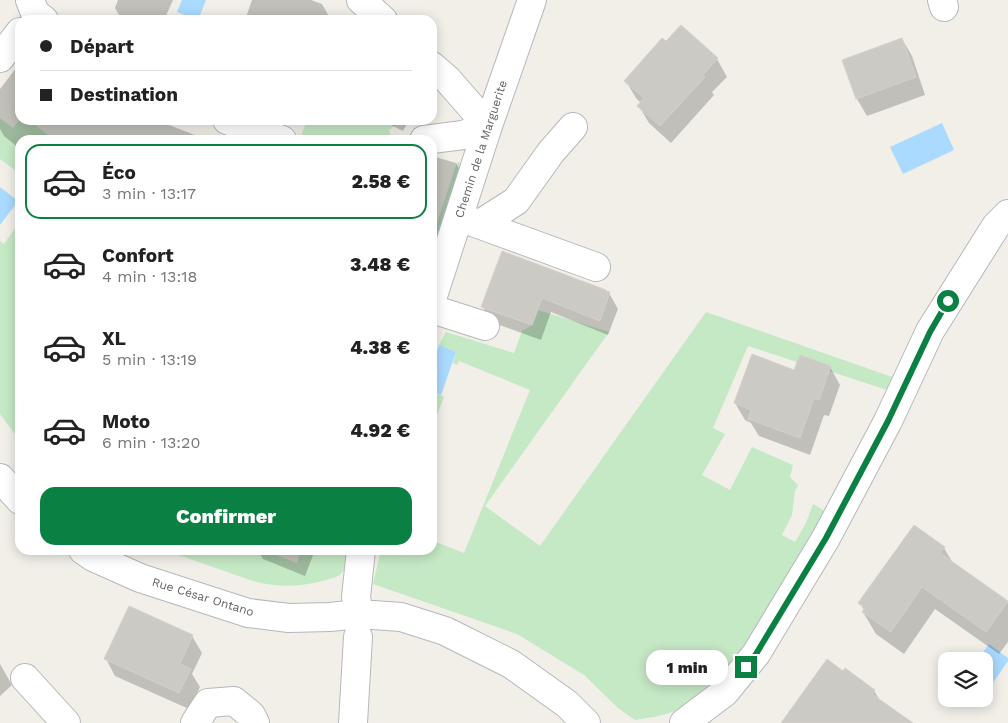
<!DOCTYPE html>
<html lang="fr">
<head>
<meta charset="utf-8">
<style>
	body { margin:0; font-family:"Work Sans",sans-serif; background:#f6f6f6; color:#222; height:100vh; display:flex; flex-direction:column; font-size:19px; white-space:nowrap }
	* { box-sizing:border-box; margin:0 }
	p { font-size:16px; color:#767676 }
	.icon { flex:none; width:28px; height:28px; fill:none; stroke:currentColor; stroke-width:2; stroke-linecap:round; stroke-linejoin:round }
	.map { position:relative; flex:1; overflow:hidden }
	.sheet { position:absolute; left:15px; top:135px; width:422px; height:420px; display:flex; flex-direction:column; background:#fff; border-radius:15px; box-shadow:0 2px 12px #0003 }
	.sheet>* { flex:none }
	.banner { position:absolute; left:15px; top:15px; width:422px; height:110px; border-radius:15px; box-shadow:0 2px 12px #0003; display:grid; align-content:center; height:110px; padding:0 25px; background:#fff }
	.fabs { position:absolute; left:938px; top:652px; display:grid; gap:10px }
	.fabs a { display:grid; place-items:center; width:55px; height:55px; border-radius:10px; background:#fff; box-shadow:0 2px 12px #0003; font-size:25px }
	.end { position:absolute; width:22px; height:22px; margin:-11px; border:6px solid #0b8043; background:#fff; box-shadow:0 0 0 2px #fff }
	.from { border-radius:50% }
	.bubble { position:absolute; height:35px; border-radius:15px; background:#fff; box-shadow:0 2px 12px #0003; font-size:16px; font-weight:800; line-height:35px; text-align:center }
	.banner b { display:flex; align-items:center; gap:18px; height:48px; font-size:19px }
	.banner b+b { border-top:1px solid #e0e0e0 }
	.banner i { width:12px; height:12px; background:#222 }
	ul { padding:9px 0 0; list-style:none }
	li { display:flex; align-items:center; gap:15px; height:75px; margin:0 10px 8px; padding:0 15px; border:2px solid transparent; border-radius:15px }
	li div { flex:1 }
	li b { display:block; font-size:19px }
	li em { font-style:normal; font-weight:800 }
	li.current { border-color:#0b8043 }
	li>.icon { width:45px; height:45px; stroke-width:1.5 }
	.primary-button { display:flex; gap:10px; margin-top:auto; padding:10px 25px }
	.primary-button a { flex:1; height:58px; border-radius:15px; background:#0b8043; color:#fff; font-size:20px; font-weight:800; line-height:58px; text-align:center }
	.map>svg:first-child { display:block }
</style>
</head>
<body>
<div class="map">
<svg width="1008" height="723" viewBox="0 0 1008 723">
	<rect width="100%" height="100%" fill="#f1efe8"/>
	<!-- green -->
	<path fill="#c5e8c5" d="M0,118l13,10 7,-9 9,1 25,20h-34v34l-20,-15z
		M307,120h107l-15,3 -10,7 3,10h-87l-4,-4z
		M457,162l5,2 -29,107v-39h1z
		M20,221v220l-20,-27v-173l4,3z
		M538,310l71,22 -124,174 55,40 166,-234 192,67 -11,11 -58,-19 1,-5 -30,-11 -3,7 -49,-16 -35,82 12,6 -23,41 28,15 22,-43 41,18 -3,12 8,8 -3,6 -3,24 -10,20 13,7 11,-19 7,-19 12,7 -31,54 -4,5c-26,44 -58,112 -104,136 -16,9 -33,11 -51,14l-17,-12 -34,-33 -67,-41 -144,-50 8,-34h51l1,-9 31,12 66,-163 -71,-29 -2,4 -4,-2 3,-11 -17,-7 7,-13 68,21 8,-22 10,-6z
		M433,392l11,5 -11,28 -1,-33z
		M164,550h98l35,13 4,-13h48c-1,8 -2,19 -9,25 -3,2 -8,3 -11,4 -25,8 -51,9 -76,2z"/>
	<!-- water -->
	<path fill="#aadaff" d="M182,0h24l-8,20 -21,-8z
		M942,123l12,27 -51,24 -13,-27z
		M0,187l18,14 -18,24z
		M439,345l17,7 -15,43 -9,-3 1,-29z
		M989,644l19,14v3l-24,35v-35h-7z"/>
	<!-- shadow -->
	<path fill="#0003" d="M118,0h55l-9,20h-42l-7,-12z
		M252,0h59l11,4 9,16h-86z
		M681,26l36,33 10,18 -15,15 2,3 -43,48 -22,-20 -10,-17 2,-3 -5,-5 -10,-17 40,-38z
		M902,39l10,17 13,39 -58,21 -10,-17 -14,-39z
		M20,63v57h136l52,20h-188v9l-16,-13 -4,-7v-40z
		M381,120h28l-6,11z
		M432,156l24,7 10,18 -19,59 -15,-5z
		M503,253l106,40 9,16 -10,26 -57,-23 -10,28 -50,-18 -8,-15z
		M830,367l10,18 -11,31 -5,-1 -14,40 -51,-19 -8,-13 -6,-3 -10,-17z
		M944,548l9,15 55,40v39l-9,12 -64,-45 -31,45 -28,-20 -13,-22 1,-2 -4,-7z
		M258,550h57l-10,26 -42,-17z
		M325,550h15l-2,5z
		M192,636l10,17 -10,21 8,13 -11,22 -74,-33 -9,-17z
		M0,664l12,21 -12,11z
		M874,691l7,11 28,21h-126z"/>
	<!-- building -->
	<path fill="#cccac5" stroke="#d6d1c6" d="M681,25l37,33 -15,17 2,2 -45,49 -23,-20 7,-8 -20,-17 38,-43 4,3z
		M902,38l14,39 -60,22 -14,-39z
		M502,251l104,39v1l4,1 -10,29 -58,-23 -10,27 -51,-18z
		M752,354l42,16 6,-15 31,11 -12,34 -5,-2 -14,40 -52,-19 3,-9 -17,-7z
		M914,525l31,22 -5,6 68,48 -22,31 -64,-45 -31,45 -29,-20 3,-4 -7,-5z
		M129,606l64,29 -13,29 11,5 -12,24 -75,-34z
		M827,659l16,12 2,-3 30,22 -3,4 41,29h-132z"/>
	<g fill="none" stroke-linecap="round" stroke-linejoin="round">
		<defs>
			<path id="minor" d="M30,0l5,13 9,7
				M361,0l22,20
				M942,0l2,7
				M0,58l20,-26
				M227,120l55,20
				M424,140l39,-5 25,-9 -41,-47 -15,-13
				M459,217l137,50
				M480,224l36,-23 35,-49 22,-25
				M432,299l56,-173 44,-126
				M432,309l53,17
				M0,478l20,22
				M83,550l10,7 47,21 108,35 41,5 41,-1 29,-3 42,3 44,14 66,33 56,40 19,19
				M359,614l-3,-17 5,-47
				M25,678l41,45
				M195,723l13,-20 26,-2 17,14 4,8
				M353,723l5,-86
				M684,723l41,-31 31,-38 70,-116 62,-117 42,-90 66,-105 12,-12"/>
		</defs>
		<!-- minor casing -->
		<use href="#minor" stroke="#b5b8bc" stroke-width="30"/>
		<!-- minor -->
		<use href="#minor" stroke="#fff" stroke-width="28"/>
	</g>
	<g fill="none" stroke-linecap="round" stroke-linejoin="round">
		<!-- route -->
		<path stroke="#0b8043" stroke-width="6" d="M746,667l10,-13 70,-116 62,-117 42,-89 18,-31"/>
	</g>
	<g text-anchor="middle" dominant-baseline="central" stroke-width="5" stroke-linejoin="round" paint-order="stroke">
		<!-- street labels -->
		<g font-size="12" fill="#5f6368" stroke="#fff">
			<text transform="translate(481 149) rotate(-72)">Chemin de la Marguerite</text>
			<text transform="translate(203 597) rotate(17)">Rue César Ontano</text>
		</g>
	</g>
</svg>
<div class="fabs">
<a><svg class="icon" aria-label="layers" viewBox="0 0 24 24"><path d="M12 4l9 5-9 5-9-5zM3 14l9 5 9-5"/></svg></a>
</div>
<i class="end from" style="left:948px;top:301px"></i>
<i class="end" style="left:746px;top:667px"></i>
<div class="bubble" style="left:646px;top:650px;width:82px">1 min</div>
<div class="banner">
<b><i class="from"></i>Départ</b>
<b><i></i>Destination</b>
</div>
<section class="sheet">
<ul>
<li class="current"><svg class="icon" aria-label="car" viewBox="0 0 24 24"><path d="M5 17H2v-5l4-1 3-4h7l3 4 3 1v5h-3M9 17h6M6 11h13"/><circle cx="7" cy="17" r="2"/><circle cx="17" cy="17" r="2"/></svg><div><b>Éco</b><p>3 min · 13:17</p></div><em>2.58 €</em></li>
<li><svg class="icon" aria-label="car" viewBox="0 0 24 24"><path d="M5 17H2v-5l4-1 3-4h7l3 4 3 1v5h-3M9 17h6M6 11h13"/><circle cx="7" cy="17" r="2"/><circle cx="17" cy="17" r="2"/></svg><div><b>Confort</b><p>4 min · 13:18</p></div><em>3.48 €</em></li>
<li><svg class="icon" aria-label="car" viewBox="0 0 24 24"><path d="M5 17H2v-5l4-1 3-4h7l3 4 3 1v5h-3M9 17h6M6 11h13"/><circle cx="7" cy="17" r="2"/><circle cx="17" cy="17" r="2"/></svg><div><b>XL</b><p>5 min · 13:19</p></div><em>4.38 €</em></li>
<li><svg class="icon" aria-label="car" viewBox="0 0 24 24"><path d="M5 17H2v-5l4-1 3-4h7l3 4 3 1v5h-3M9 17h6M6 11h13"/><circle cx="7" cy="17" r="2"/><circle cx="17" cy="17" r="2"/></svg><div><b>Moto</b><p>6 min · 13:20</p></div><em>4.92 €</em></li>
</ul>
<div class="primary-button"><a>Confirmer</a></div>
</section>
</div>
</body>
</html>
